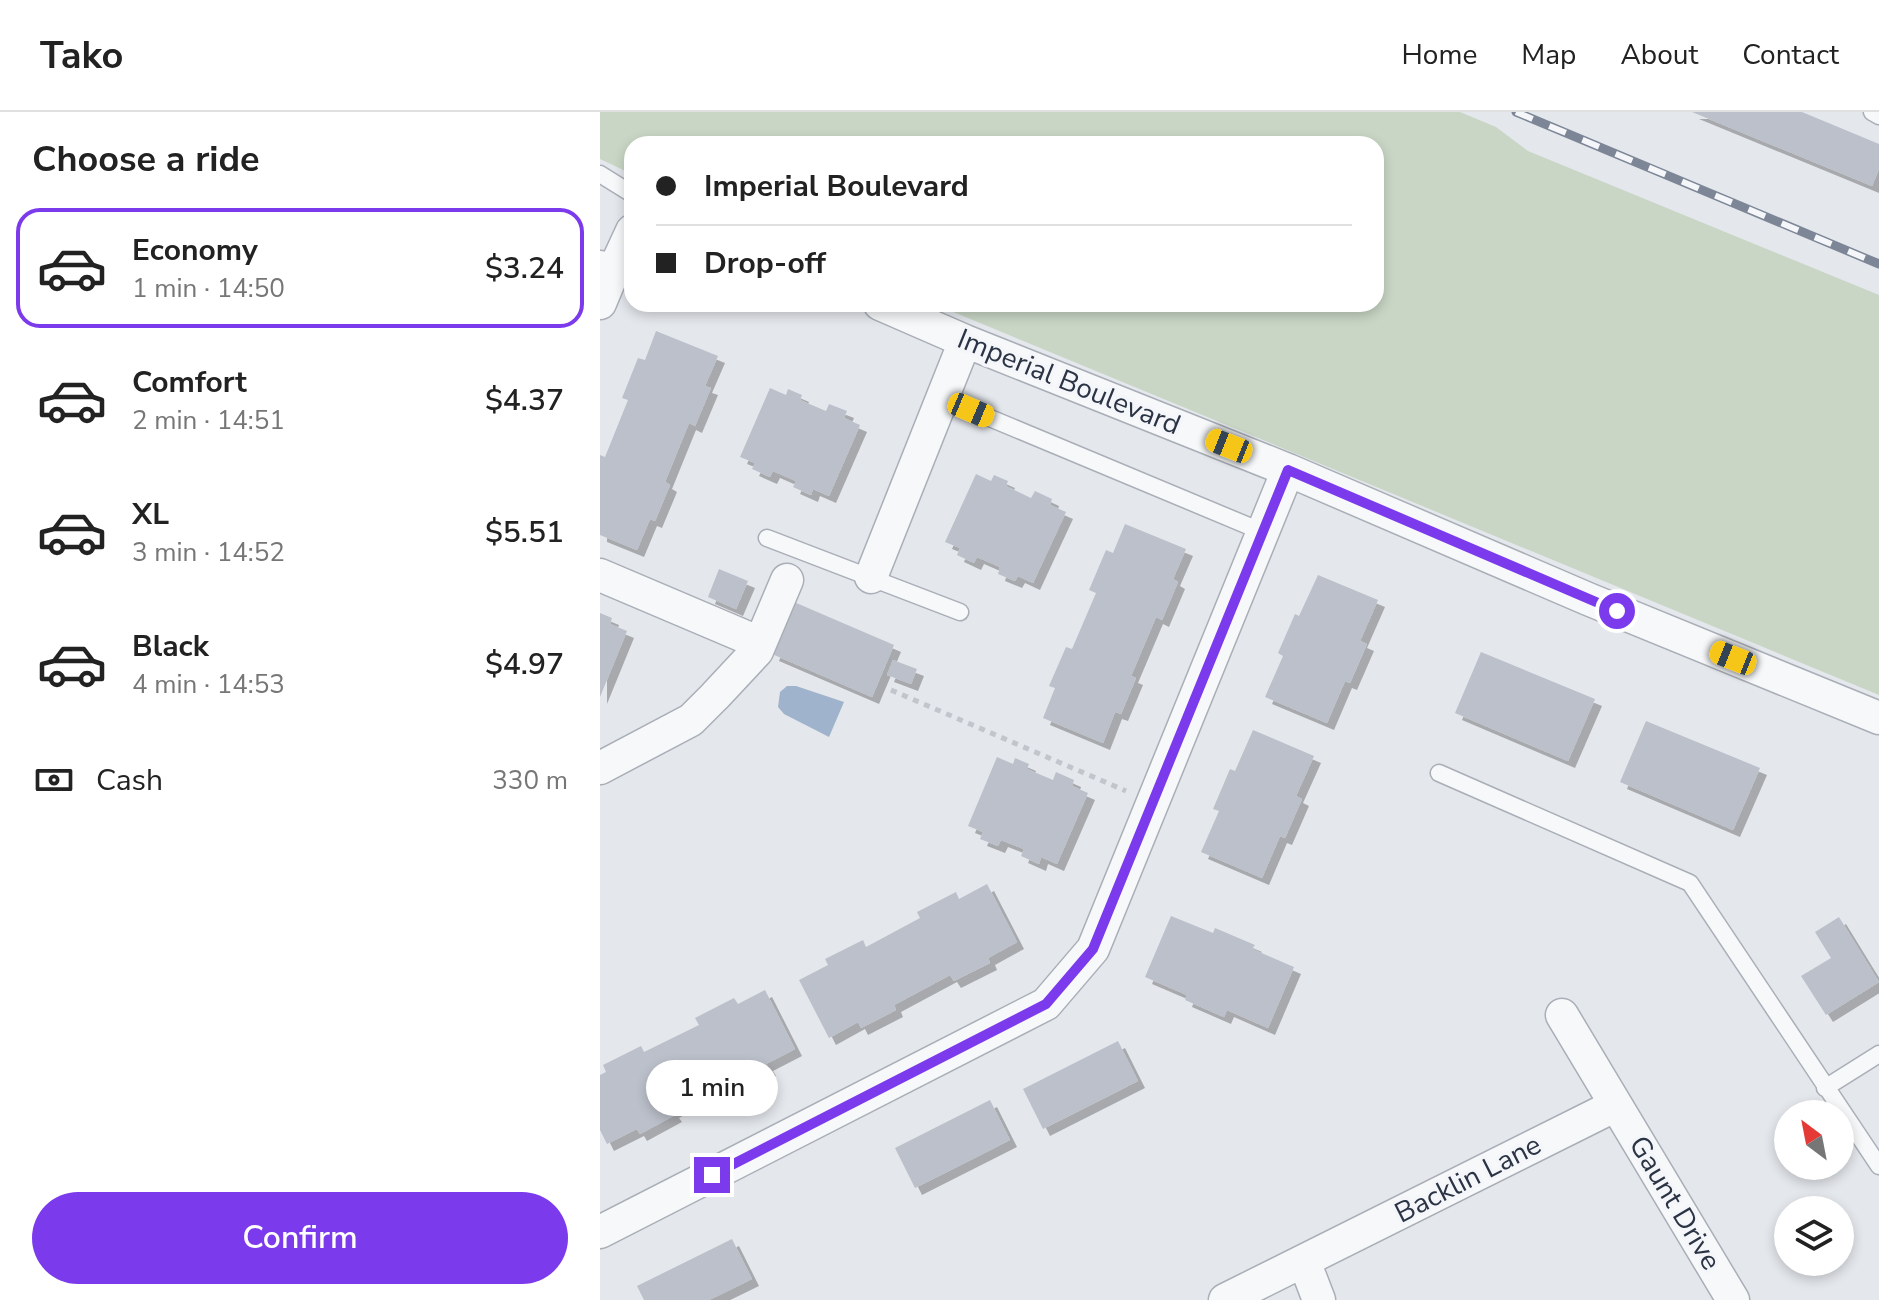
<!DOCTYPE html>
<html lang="en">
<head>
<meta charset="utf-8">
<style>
	body { margin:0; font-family:"Nunito Sans",sans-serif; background:#f6f6f6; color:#222; height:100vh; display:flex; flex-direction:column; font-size:30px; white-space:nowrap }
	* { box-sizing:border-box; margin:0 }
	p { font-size:26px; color:#767676 }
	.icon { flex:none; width:44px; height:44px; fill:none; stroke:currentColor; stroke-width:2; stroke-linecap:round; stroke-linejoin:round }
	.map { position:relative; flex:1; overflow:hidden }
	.sheet { display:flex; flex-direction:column; background:#fff; width:600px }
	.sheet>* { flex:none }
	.top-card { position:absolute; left:24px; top:24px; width:760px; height:176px; border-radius:24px; box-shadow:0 4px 12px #0003; display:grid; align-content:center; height:176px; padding:0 32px; background:#fff }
	.needle { width:52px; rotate:328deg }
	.buttons { position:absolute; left:1174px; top:988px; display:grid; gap:16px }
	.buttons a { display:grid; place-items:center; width:80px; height:80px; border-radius:50%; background:#fff; box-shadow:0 4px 12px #0003; font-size:40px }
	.end { position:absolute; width:36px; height:36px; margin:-18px; border:10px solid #7c3aed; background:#fff; box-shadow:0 0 0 4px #fff }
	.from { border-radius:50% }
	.bubble { position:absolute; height:56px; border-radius:28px; background:#fff; box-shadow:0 4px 12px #0003; font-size:26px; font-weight:600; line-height:56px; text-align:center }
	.car { position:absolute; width:24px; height:48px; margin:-24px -12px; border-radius:10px; box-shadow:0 0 6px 2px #0007; background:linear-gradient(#f5c518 24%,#345 0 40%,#f5c518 0 76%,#345 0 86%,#f5c518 0) }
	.top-card b { display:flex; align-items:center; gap:28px; height:76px; font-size:30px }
	.top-card b+b { border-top:2px solid #e0e0e0 }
	.top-card i { width:20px; height:20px; background:#222 }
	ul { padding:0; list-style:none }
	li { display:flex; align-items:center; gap:24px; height:120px; margin:0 16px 12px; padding:0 16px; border:4px solid transparent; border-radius:24px }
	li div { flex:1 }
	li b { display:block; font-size:30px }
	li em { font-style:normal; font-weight:600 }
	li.on { border-color:#7c3aed }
	li>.icon { width:72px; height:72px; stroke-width:1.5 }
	h2 { padding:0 32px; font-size:36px; line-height:96px }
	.pay { display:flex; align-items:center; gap:20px; height:88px; padding:0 32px; font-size:30px }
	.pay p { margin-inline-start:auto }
	.primary-button { display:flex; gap:16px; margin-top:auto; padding:16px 32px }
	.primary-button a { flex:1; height:92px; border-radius:48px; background:#7c3aed; color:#fff; font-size:32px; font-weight:600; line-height:92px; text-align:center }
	header { display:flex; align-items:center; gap:48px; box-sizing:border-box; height:112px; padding:0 40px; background:#fff; border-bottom:2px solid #e0e0e0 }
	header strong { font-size:38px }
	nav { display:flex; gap:44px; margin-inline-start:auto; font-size:28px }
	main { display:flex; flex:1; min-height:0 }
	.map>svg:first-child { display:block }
</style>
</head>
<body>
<header>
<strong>Tako</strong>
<nav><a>Home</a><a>Map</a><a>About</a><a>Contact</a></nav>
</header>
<main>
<section class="sheet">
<h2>Choose a ride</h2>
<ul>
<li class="on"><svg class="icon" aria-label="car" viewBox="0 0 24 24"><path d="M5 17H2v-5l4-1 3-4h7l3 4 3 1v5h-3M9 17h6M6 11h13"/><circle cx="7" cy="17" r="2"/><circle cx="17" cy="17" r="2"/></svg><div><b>Economy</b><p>1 min · 14:50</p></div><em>$3.24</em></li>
<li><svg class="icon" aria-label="car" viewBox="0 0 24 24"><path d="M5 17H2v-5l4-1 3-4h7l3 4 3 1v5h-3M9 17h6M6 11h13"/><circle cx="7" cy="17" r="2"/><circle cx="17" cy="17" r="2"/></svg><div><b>Comfort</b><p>2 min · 14:51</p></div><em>$4.37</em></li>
<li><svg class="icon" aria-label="car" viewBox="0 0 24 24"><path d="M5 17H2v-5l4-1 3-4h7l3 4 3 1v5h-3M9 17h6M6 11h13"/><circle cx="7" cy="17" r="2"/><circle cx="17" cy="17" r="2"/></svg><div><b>XL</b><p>3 min · 14:52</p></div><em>$5.51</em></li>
<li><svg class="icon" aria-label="car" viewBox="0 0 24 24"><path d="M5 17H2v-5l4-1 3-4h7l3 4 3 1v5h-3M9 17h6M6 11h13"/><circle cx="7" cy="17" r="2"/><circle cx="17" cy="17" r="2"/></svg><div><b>Black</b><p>4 min · 14:53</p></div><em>$4.97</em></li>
</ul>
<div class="pay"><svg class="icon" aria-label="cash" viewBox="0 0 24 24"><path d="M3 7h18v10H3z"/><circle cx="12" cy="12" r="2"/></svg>Cash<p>330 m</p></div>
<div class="primary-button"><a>Confirm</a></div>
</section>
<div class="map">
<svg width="1279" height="1188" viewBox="0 0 1279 1188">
	<defs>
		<filter id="shadow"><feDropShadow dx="7" dy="7" stdDeviation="0" flood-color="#0004"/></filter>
	</defs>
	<rect width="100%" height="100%" fill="#e4e7ec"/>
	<!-- green -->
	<path fill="#c9d6c5" d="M0,0h860l36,15 32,24 351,144v400l-945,-391h442v-160h-744v30l-32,-15z"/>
	<!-- water -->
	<path fill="#9fb4cc" d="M187,574h9l48,16 -15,35 -45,-23 -6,-7 2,-15z"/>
	<!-- building -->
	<path fill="#bbc0ca" filter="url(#shadow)" d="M1092,0h110l77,32v25l-7,17z
		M56,219l62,25 -13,30 6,2 -16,38 -6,-3 -24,59 5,3 -15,36 -5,-2 -13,31 -37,-15v-80l5,2 23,-57 -6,-2 16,-40 7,2z
		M170,276l16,7 2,-6 14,6 -2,5 26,11 3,-7 18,7 -3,7 16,7 -31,71 -16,-7 -2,6 -18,-8 3,-6 -23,-10 -3,6 -18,-8 3,-6 -15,-6z
		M376,362l15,7 3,-6 14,6 -2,5 25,12 4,-7 17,8 -2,6 16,7 -33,71 -15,-7 -3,5 -17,-7 2,-7 -23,-10 -3,6 -17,-8 3,-7 -15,-6z
		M525,412l61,25 -13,30 5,3 -16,38 -6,-3 -25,59 5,2 -15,36 -6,-2 -12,31 -60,-25 12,-30 -6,-2 17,-39 6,2 24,-56 -7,-3 17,-40 7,3z
		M119,457l29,12 -12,28 -28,-12z
		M718,463l60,25 -18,41 7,3 -17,39 -5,-2 -18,42 -62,-26 18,-41 -5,-3 17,-39 4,2z
		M194,490l100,43 -22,52 -100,-43z
		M0,501l12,5 -2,6 17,7 -27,66z
		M881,540l114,47 -27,62 -113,-48z
		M293,548l24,9 -6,15 -24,-9z
		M1046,609l114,47 -27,62 -113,-48z
		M653,618l61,26 -18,40 6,3 -17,39 -5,-2 -18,42 -61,-26 18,-41 -6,-2 17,-40 5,2z
		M397,645l16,7 2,-6 14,6 -2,5 26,11 3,-8 18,8 -2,6 16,7 -31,71 -16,-7 -2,7 -18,-8 3,-7 -23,-9 -3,6 -18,-7 3,-7 -15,-6z
		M387,772l30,58 -29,16 2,5 -36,18 -4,-6 -56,30 2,5 -35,18 -3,-6 -29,16 -30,-58 29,-15 -3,-6 38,-19 3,7 54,-29 -3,-6 39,-20 3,7z
		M571,804l42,17 2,-5 40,17 -3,4 42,18 -26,61 -41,-18 -3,7 -39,-17 2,-5 -42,-18z
		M1239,805l40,65 -53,33 -25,-39 30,-18 -16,-26z
		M165,878l30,59 -29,15 3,5 -37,19 -3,-7 -57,30 3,4 -35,19 -3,-5 -30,15 -7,-14v-55l6,-3 -3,-7 38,-19 3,6 55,-27 -4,-7 39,-20 4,6z
		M518,929l20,40 -95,48 -20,-40z
		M390,988l20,40 -95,48 -20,-40z
		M132,1127l20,40 -43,21h-65l-7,-14z"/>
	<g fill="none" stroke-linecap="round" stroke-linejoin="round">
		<defs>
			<path id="service" d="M1272,0l7,4
				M0,62l32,20
				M342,286l321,134
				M167,426l193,74
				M839,661l251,110 189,283
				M1225,976l54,-34"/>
			<path id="minor" d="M0,155l13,5 19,-41
				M0,191l13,-31
				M280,192l85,37 323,129 300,129 291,119
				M0,463l160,68
				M271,465l94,-236
				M0,656l91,-48 24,-24 42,-45 30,-71
				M1016,993l117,195
				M0,1120l446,-228 47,-55 195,-479
				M704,1149l15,39
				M625,1188l391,-195 -54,-90"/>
		</defs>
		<!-- service casing -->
		<use href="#service" stroke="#a9aeb7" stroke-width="19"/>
		<!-- minor casing -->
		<use href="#minor" stroke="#a9aeb7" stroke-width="35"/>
		<!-- path -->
		<path stroke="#c2c5cb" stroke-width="5" stroke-dasharray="6 6" stroke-linecap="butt" d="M291,578l235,101"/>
		<!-- service -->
		<use href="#service" stroke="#f7f8fa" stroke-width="16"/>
		<!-- minor -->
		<use href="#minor" stroke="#f7f8fa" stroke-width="32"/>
		<defs>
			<path id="rail" d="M916,0l363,152"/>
		</defs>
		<!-- rail casing -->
		<use href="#rail" stroke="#7d8696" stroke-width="9"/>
		<!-- rail -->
		<use href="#rail" stroke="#f4f6f9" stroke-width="6" stroke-dasharray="18" stroke-linecap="butt"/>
	</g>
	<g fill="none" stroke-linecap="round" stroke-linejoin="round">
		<!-- route -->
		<path stroke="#7c3aed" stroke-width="10" d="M112,1063l334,-171 47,-55 195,-479 329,141"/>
	</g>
	<g text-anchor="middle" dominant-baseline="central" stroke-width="7" stroke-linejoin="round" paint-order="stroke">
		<!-- street labels -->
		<g font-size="28" fill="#2b3445" stroke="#f4f6f9">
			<text transform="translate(469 270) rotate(22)">Imperial Boulevard</text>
			<text transform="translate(868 1067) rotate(-27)">Backlin Lane</text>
			<text transform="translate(1075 1091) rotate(59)">Gaunt Drive</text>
		</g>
	</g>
</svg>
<div class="buttons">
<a><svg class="needle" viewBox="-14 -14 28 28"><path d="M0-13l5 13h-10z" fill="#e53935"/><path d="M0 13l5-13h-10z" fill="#767676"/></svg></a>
<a><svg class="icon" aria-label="layers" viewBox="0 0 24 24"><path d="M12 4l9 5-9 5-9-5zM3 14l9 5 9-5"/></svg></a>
</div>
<i class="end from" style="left:1017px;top:499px"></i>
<i class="end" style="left:112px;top:1063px"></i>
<div class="bubble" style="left:46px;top:948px;width:132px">1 min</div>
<i class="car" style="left:371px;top:298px;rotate:113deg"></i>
<i class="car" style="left:629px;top:334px;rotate:292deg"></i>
<i class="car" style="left:1133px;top:546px;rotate:292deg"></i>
<div class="top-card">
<b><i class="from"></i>Imperial Boulevard</b>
<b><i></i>Drop-off</b>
</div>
</div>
</main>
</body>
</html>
